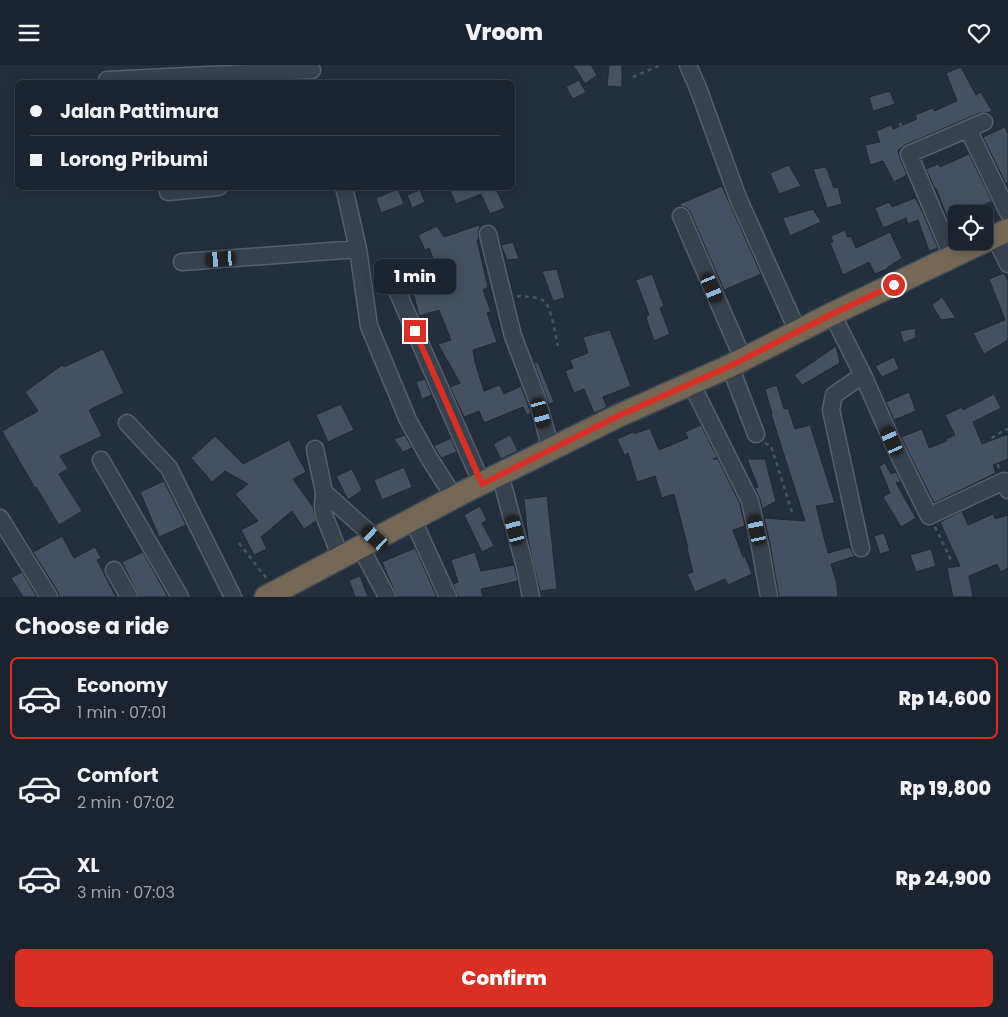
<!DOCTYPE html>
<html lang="en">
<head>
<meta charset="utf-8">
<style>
	body { margin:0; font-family:Poppins,sans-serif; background:#242b36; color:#f1f3f6; height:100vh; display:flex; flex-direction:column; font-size:19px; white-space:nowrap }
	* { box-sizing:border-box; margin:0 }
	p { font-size:16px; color:#a0a4aa }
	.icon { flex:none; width:28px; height:28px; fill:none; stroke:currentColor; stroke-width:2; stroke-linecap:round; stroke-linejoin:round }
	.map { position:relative; height:532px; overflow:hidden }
	.sheet { display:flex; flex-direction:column; background:#1b232e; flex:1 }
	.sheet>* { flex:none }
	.guide { position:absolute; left:15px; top:15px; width:500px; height:110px; border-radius:8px; box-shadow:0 2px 12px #0003,0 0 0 1px #39404a; display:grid; align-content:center; height:110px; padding:0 15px; background:#1b232e }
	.fabs { position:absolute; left:948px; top:140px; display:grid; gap:10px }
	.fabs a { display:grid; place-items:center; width:45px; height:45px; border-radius:8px; background:#1b232e; box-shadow:0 2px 12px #0003,0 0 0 1px #39404a; font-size:25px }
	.end { position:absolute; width:22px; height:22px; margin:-11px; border:6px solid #d93025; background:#fff; box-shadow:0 0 0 2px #fff }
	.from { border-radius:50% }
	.bubble { position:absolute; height:35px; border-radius:8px; background:#1b232e; box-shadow:0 2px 12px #0003,0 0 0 1px #39404a; font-size:16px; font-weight:800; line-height:35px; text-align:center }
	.car { position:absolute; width:15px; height:30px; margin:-15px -8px; border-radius:6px; box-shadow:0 0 4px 1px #0007; background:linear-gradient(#222 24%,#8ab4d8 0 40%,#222 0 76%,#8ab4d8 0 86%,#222 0) }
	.guide b { display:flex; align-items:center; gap:18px; height:48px; font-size:19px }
	.guide b+b { border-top:1px solid #39404a }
	.guide i { width:12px; height:12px; background:#f1f3f6 }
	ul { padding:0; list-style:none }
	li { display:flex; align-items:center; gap:15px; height:82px; margin:0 10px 8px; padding:0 5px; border:2px solid transparent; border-radius:8px }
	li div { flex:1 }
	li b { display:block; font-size:19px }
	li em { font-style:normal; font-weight:800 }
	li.active { border-color:#d93025 }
	li>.icon { width:45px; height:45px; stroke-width:1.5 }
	h2 { padding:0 15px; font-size:22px; line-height:60px }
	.button { display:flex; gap:10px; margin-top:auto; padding:10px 15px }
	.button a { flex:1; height:58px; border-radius:8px; background:#d93025; color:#fff; font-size:20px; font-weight:800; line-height:58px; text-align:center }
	header { display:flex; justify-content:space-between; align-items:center; height:65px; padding:0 15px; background:#1b232e; font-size:22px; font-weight:800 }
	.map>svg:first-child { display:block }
</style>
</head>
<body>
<header><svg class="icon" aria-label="menu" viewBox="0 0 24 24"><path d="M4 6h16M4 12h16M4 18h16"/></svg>Vroom<svg class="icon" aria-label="heart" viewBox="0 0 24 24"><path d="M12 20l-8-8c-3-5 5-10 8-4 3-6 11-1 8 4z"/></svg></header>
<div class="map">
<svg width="1008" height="532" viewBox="0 0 1008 532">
	<rect width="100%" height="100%" fill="#242f3e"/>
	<!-- building -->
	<path fill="#455162" stroke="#1f2835" d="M573,0h18l6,10 -12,9z
		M609,0h13v22l-15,-1z
		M961,2l15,28 5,-3 11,19 -5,2h-7l-75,32 -7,5 2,8 7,17 -13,7 -11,-21 -13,4 -5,-20 15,-3 -4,-11 15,-6 2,4 24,-10 -2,-4 18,-7 1,3 23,-10 -11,-28z
		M579,15l7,12 -13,7 -7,-12z
		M890,26l5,13 -22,7 -4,-14z
		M1005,62l3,7v49l-2,1 -23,-47z
		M969,89l23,47 -28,13h-8v26l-20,-52 -1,1 -9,-20 12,-5 2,3z
		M789,100l12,21 -22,8 -9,-21z
		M826,102l8,21 4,-1 4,17 -15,4 -14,-39z
		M722,121l39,88 -37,16 -34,-78 -3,-4 -6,-2 -1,-2z
		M456,122h39l10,21 -15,6 -9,-20 -25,10 -6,-14z
		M398,124l6,15 -23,9 -5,-15z
		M420,125l5,12 -13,6 -5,-13z
		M915,133l7,13 16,37 -9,3 -11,-31 -10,4 -2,-6 -23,10 -8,-20 14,-6 3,5z
		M813,144l8,13 -31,14 -7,-18z
		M479,160l1,3 -2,4 1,7 -2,1 11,47 -5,3 8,22 -4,1 10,29 -24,8 2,12 9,29 16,-6 4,9 17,-8 10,27 -4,2 -4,-8 -39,16 -5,-12 -15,6 -14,-30 10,-4 -22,-39 13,-4 -12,-30 -20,6 -8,-32 -4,2 -7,-22 13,-4 11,27 17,-7 -12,-32 -4,2 -7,-15 19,-9 7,11z
		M845,165l2,7 4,-1 5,12 34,-16 12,26 -15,10v1l-12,5 -6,-12 -26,13 -13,-32 3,-1 -2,-6z
		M513,177l6,17 -12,1 -6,-15z
		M557,204l8,29 -12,3 -11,-30z
		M1004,208l4,8v59l-24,14 -11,-21 32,-13 -16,-41z
		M652,209l12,32 -4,2 10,26 -16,7 -8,-24 3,-2 -13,-35z
		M942,232l14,21 -15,2 -9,-15z
		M915,263l1,10 -13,5 -3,-12z
		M610,265l21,56 -28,11 4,10 -13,6 -10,-24 -10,4 -9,-22 8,-3 -3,-8 18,-7 -5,-16z
		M836,281l4,17 -38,22 -8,-10z
		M103,284l21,44 -35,17 13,26 -42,20 8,13 -9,5 23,37 -23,14 -23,-38 -1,1 -33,-57 36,-20 -13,-19 37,-27 2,2z
		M894,292l5,12 -17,8 -7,-11z
		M538,297l16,40 -5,2 -15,-41z
		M425,314l7,16 -10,4 -6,-17z
		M777,320l7,24 4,-1 7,21 15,-4 25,78 -19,3 12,47 22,-6 3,7 3,2 -25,8 6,20 1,13h-59l-9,-53 -6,-26 41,3 -34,-107h1l-7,-25z
		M909,327l7,19 -22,9 -8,-18z
		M994,329l7,14 -28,14 9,22 26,-10v25l-15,6 3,8 -62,30 -33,-66 21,-8 7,19 18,-7 -1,-2 9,-4 -10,-20 17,-8 1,3z
		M341,339l13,26 -26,12 -12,-27z
		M701,360l16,32 -4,2h5l22,45 5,22 -12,4 10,27 2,-1 7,18 -24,11 -3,-6 -30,13 -8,-18 6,-2 -6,-24h1l-14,-54 -12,4 -7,-22 -18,6 -9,-29 -4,2 -7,-16 16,-7 1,2 16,-6 9,22 29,-12 -3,-6z
		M405,370l7,13 -9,4 -9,-13z
		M510,370l8,16 -17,8 -8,-15z
		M215,371l28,28 46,-24 17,32 -13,7 20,28 3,14 -12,8 -12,-18 -31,26 6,12 -13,6 -13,-25 17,-9 -23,-27 13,-10 -23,-13 -13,11 -21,-24z
		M451,373l6,14 -16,6 -7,-12z
		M747,394h18l11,42 -14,8 -2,-10 -5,-11 3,-1z
		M885,398l6,11 5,-2 5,10 -5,1 20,35 -15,9 -18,-30 7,-4 -11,-27z
		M404,402l8,20 -30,13 -8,-20z
		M352,404l10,21 -14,10 -12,-24z
		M164,416l22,44 -27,12 -19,-45z
		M547,431l10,93 -17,2 -12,-51 -4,-41z
		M480,441l7,14 -5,3 12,23 -12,6 -18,-37z
		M962,446l6,14 25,-11 2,5 13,-4v53l-7,4 -4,-8 -28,12 4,21h-20l-6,-29 13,-2 -20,-44z
		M884,468l6,18 -10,3 -6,-18z
		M62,471l12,22 21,-11 6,11 -4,2 19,37h-57l-1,-5 -25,-40z
		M415,483l22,49h-40l-15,-35z
		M931,484l5,17 -20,6 -6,-17z
		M143,487l25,45h-29l-17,-35z
		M475,487l6,19 33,-6 4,16 -37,8 2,8h-25l-5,-13 5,-2 -7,-22z
		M22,507l15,25h-14l-12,-19z
		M360,511l8,21h-13l-6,-17z"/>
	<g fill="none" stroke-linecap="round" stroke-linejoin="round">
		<defs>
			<path id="minor" d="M688,0l10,23 40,110 60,134
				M107,15l205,-10
				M968,64l40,83
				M344,122l14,62 11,77 39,94 21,38 25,39
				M168,127l51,-5
				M681,151l62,143
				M488,169l25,102 24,63 14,50
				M995,172l13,27
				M952,191l-43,-102 75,-32
				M182,197l176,-13
				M387,203l95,216
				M832,249l31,61 29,66 37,75 75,-35 4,9
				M730,301l26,68
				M691,318l59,118 10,45 9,51
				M127,358l42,45 64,129
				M315,384l9,43 51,46
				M101,395l79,137
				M500,409l25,93 6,30
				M324,427l-1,13 1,10 17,43
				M0,453l49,79
				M413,455l35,77
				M360,481l27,51
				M861,483l-30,-138 3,-15 29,-20
				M114,505l15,27"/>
			<path id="highway" d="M266,532l198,-105 154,-76 112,-50 102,-52 176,-84"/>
		</defs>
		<!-- minor casing -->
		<use href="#minor" stroke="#565f6c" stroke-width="19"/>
		<!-- highway casing -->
		<use href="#highway" stroke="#434c59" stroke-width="25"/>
		<!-- path -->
		<path stroke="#44595c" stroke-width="2.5" stroke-dasharray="4 4" stroke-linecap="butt" d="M633,12l28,-12
			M900,58l5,18
			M517,231c8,1 20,0 27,5 8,6 11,35 14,45
			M765,378l6,3 21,66
			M999,403c-9,-24 -19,-27 9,-39
			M935,462l17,35
			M239,478l28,36"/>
		<!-- minor -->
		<use href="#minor" stroke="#38414e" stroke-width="16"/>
		<!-- highway -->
		<use href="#highway" stroke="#746855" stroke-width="22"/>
	</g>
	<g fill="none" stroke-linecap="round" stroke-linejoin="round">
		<!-- route -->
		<path stroke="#d93025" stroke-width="6" d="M415,266l67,153 136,-68 112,-50 102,-52 62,-29"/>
	</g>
</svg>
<div class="fabs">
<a><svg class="icon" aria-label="locate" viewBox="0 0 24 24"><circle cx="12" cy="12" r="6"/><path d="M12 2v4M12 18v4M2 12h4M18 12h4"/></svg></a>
</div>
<i class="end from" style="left:894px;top:220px"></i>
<i class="end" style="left:415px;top:266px"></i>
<div class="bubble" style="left:374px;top:194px;width:82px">1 min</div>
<i class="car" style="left:221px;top:194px;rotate:266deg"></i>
<i class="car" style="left:712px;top:223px;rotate:157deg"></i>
<i class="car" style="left:541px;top:348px;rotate:165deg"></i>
<i class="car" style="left:892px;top:376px;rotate:336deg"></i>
<i class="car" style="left:515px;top:465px;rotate:345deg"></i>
<i class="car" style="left:757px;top:465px;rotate:348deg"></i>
<i class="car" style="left:375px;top:473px;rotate:312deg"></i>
<div class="guide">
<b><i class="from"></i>Jalan Pattimura</b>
<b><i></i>Lorong Pribumi</b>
</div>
</div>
<section class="sheet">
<h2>Choose a ride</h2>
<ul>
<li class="active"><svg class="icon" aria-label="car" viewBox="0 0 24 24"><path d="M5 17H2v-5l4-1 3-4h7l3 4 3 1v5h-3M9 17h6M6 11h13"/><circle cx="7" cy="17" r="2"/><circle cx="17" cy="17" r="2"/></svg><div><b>Economy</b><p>1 min · 07:01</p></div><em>Rp 14,600</em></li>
<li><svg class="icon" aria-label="car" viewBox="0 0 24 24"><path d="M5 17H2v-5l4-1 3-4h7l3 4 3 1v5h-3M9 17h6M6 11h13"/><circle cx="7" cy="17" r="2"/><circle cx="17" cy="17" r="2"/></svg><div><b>Comfort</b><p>2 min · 07:02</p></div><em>Rp 19,800</em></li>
<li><svg class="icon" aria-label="car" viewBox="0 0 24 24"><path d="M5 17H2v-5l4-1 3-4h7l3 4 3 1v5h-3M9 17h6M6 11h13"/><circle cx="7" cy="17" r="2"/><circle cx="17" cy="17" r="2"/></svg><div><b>XL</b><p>3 min · 07:03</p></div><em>Rp 24,900</em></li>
</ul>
<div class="button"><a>Confirm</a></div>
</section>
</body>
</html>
